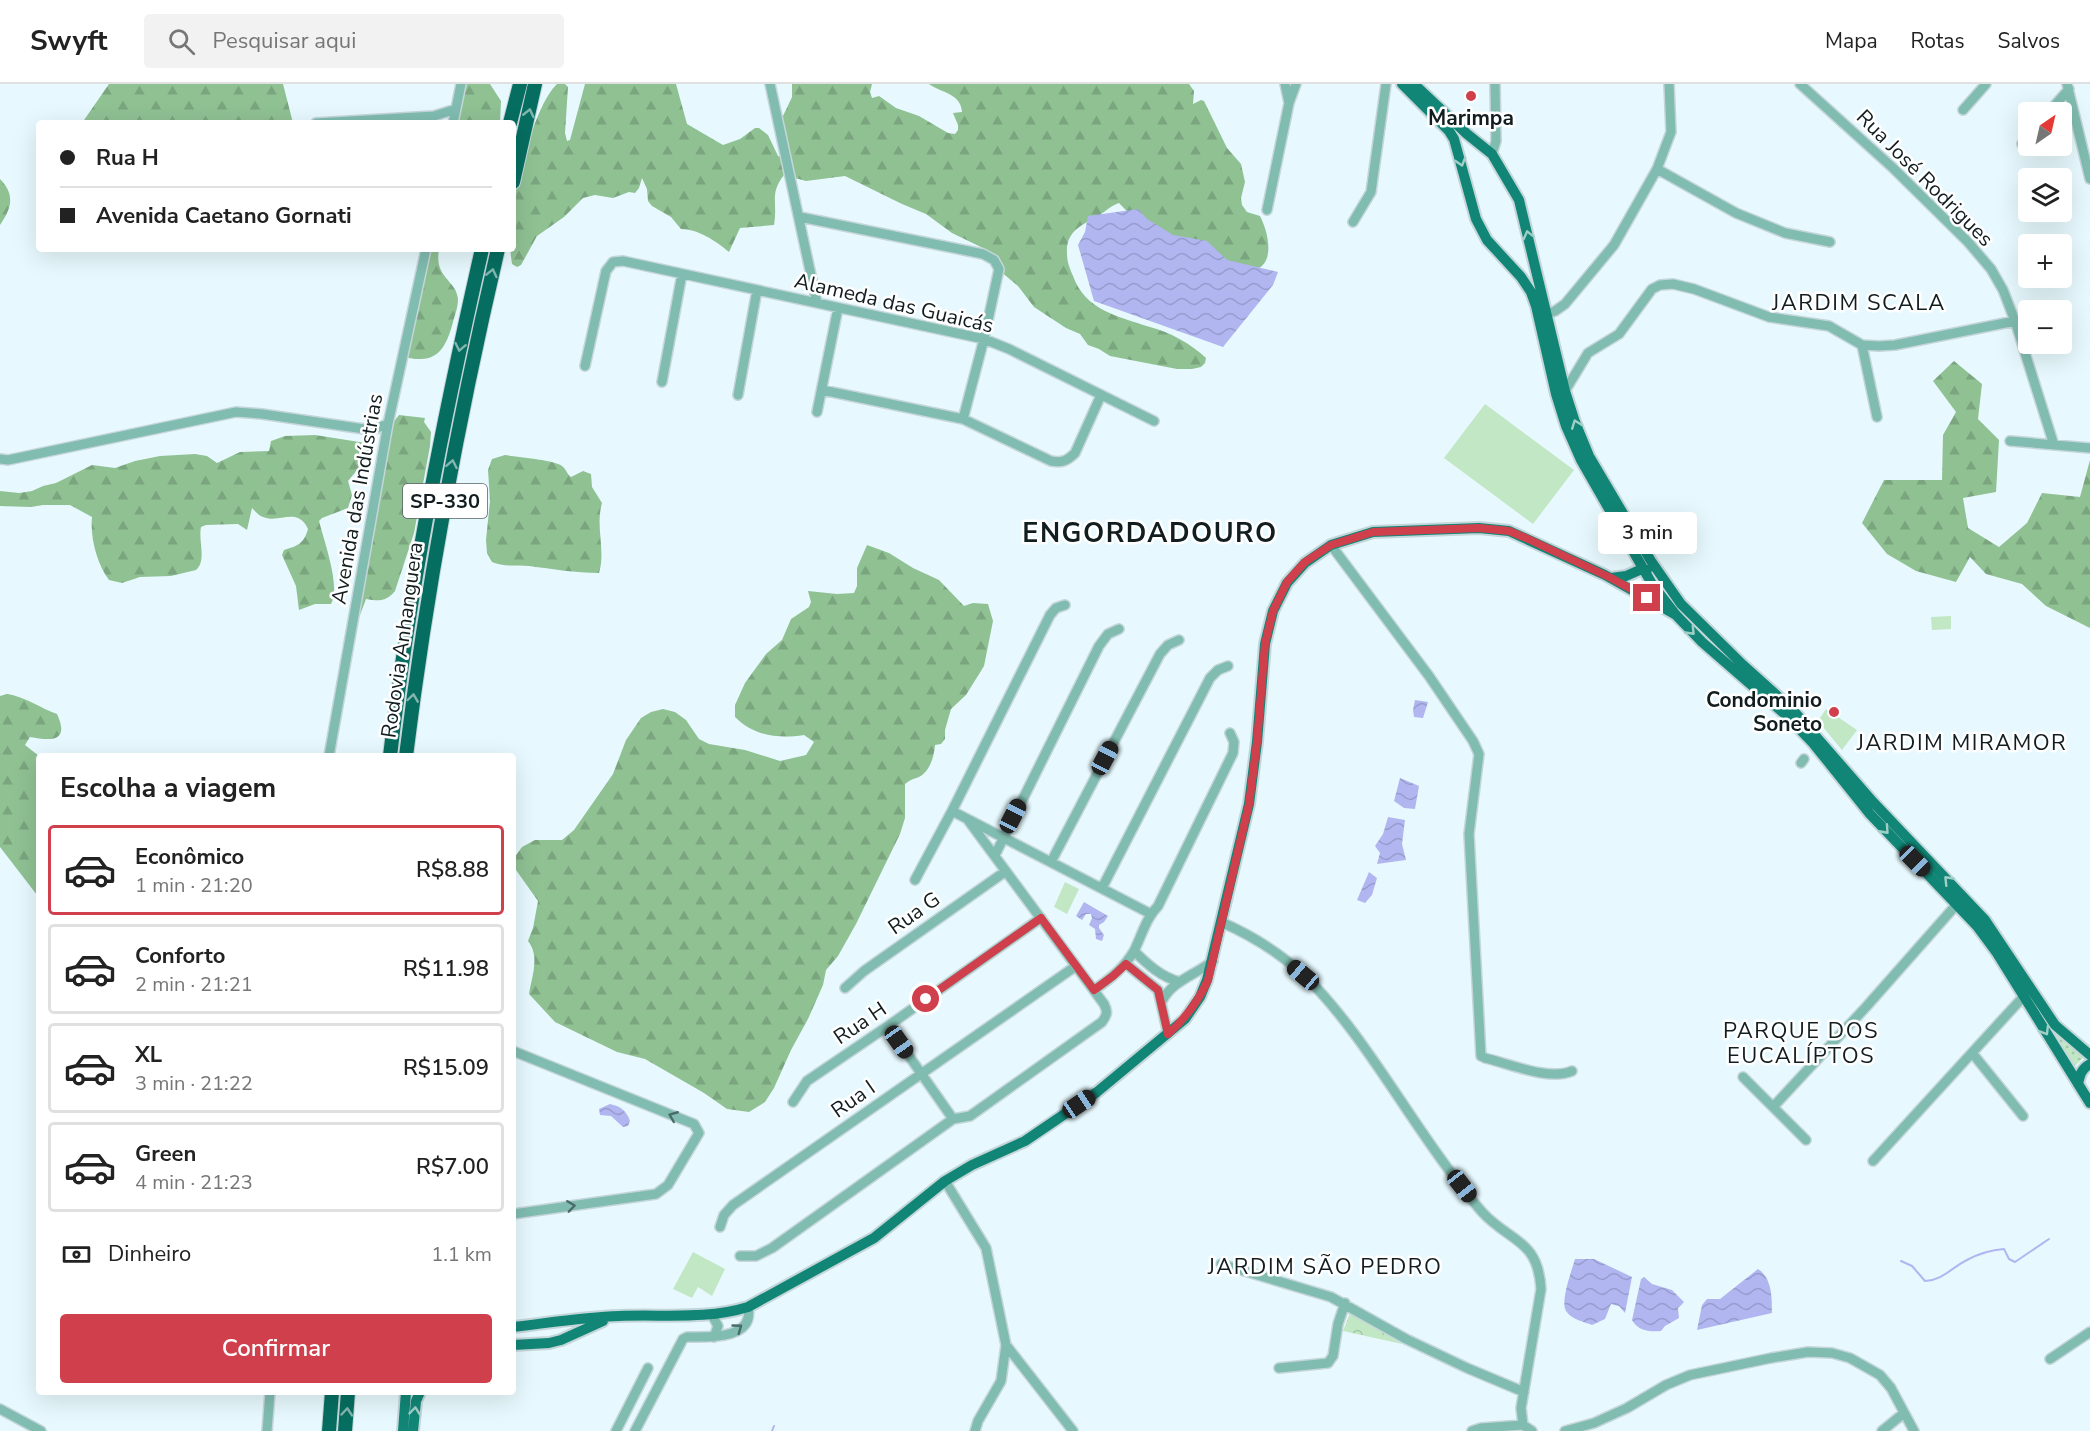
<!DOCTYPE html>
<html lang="pt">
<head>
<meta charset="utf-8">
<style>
	body { margin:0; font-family:"Nunito Sans",sans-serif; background:#f2f2f2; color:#222; height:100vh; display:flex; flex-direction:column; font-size:22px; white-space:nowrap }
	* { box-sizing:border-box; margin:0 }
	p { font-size:20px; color:#767676 }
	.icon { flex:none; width:33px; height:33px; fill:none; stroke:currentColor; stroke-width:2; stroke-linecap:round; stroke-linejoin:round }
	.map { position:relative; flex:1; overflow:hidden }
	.details { position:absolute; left:36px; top:669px; width:480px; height:642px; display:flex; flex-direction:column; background:#fff; border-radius:6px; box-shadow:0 6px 24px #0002 }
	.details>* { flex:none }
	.top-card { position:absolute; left:36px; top:36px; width:480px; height:132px; border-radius:6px; box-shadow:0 6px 24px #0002; display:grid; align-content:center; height:132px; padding:0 24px; background:#fff }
	.needle { width:39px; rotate:34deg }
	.tools { position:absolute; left:2018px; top:18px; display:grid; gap:12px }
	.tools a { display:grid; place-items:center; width:54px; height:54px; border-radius:6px; background:#fff; box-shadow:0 6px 24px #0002; font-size:30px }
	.end { position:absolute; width:27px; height:27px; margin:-14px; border:8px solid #cf3f4c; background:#fff; box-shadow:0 0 0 3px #fff }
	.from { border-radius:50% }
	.bubble { position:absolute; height:42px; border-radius:6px; background:#fff; box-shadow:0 6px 24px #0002; font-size:20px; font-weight:600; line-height:42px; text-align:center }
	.car { position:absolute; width:18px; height:36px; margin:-18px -9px; border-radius:8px; box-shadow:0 0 4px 2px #0007; background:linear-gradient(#222 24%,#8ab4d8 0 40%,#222 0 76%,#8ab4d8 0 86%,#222 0) }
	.top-card b { display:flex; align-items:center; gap:21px; height:57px; font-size:22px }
	.top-card b+b { border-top:2px solid #e0e0e0 }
	.top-card i { width:15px; height:15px; background:#222 }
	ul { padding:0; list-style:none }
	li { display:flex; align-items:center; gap:18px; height:90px; margin:0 12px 9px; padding:0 12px; border:3px solid #e0e0e0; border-radius:6px }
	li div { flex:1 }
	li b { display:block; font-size:22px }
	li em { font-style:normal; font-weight:600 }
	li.selected { border-color:#cf3f4c }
	li>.icon { width:54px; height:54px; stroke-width:1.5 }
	h2 { padding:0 24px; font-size:27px; line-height:72px }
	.pay { display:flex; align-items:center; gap:15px; height:66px; padding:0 24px; font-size:22px }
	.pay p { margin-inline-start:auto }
	.cta { display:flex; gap:12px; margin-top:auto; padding:12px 24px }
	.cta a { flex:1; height:69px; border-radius:6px; background:#cf3f4c; color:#fff; font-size:24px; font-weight:600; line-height:69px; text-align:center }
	header { display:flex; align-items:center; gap:36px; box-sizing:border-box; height:84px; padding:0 30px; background:#fff; border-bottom:2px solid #e0e0e0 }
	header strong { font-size:28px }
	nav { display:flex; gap:33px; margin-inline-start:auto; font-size:21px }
	.search { width:420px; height:54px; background:#f2f2f2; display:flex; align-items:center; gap:15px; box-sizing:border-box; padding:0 21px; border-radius:6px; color:#767676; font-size:22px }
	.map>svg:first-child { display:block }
</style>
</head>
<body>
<header>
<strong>Swyft</strong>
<div class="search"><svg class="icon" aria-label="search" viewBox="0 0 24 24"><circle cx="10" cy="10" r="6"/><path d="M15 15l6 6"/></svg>Pesquisar aqui</div>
<nav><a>Mapa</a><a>Rotas</a><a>Salvos</a></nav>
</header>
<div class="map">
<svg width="2090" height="1347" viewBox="0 0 2090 1347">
	<defs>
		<pattern id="grass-dots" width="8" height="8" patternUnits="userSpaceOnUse" patternTransform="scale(1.5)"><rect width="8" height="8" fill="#c1e7c4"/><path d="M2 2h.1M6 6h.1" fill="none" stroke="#a5c6a8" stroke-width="1.8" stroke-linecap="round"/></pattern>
		<pattern id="forest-firs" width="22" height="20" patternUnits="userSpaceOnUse" patternTransform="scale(1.5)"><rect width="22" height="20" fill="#8fc193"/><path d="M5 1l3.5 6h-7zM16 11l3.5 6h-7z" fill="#7aa57e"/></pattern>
		<pattern id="park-crowns" width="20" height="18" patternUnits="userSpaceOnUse" patternTransform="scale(1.5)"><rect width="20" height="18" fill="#c1e7c4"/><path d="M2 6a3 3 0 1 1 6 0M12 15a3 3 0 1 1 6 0" fill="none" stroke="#a5c6a8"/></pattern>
		<pattern id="water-waves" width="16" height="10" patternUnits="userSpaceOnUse" patternTransform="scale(1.5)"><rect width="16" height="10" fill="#b1b6f1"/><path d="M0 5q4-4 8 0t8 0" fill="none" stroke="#979cce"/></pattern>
	</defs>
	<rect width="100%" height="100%" fill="#e7f9fe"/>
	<!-- grass -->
	<path fill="url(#grass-dots)" d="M2050,944l34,29 -11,11z"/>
	<!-- forest -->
	<path fill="url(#forest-firs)" d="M109,0h174l10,39h-211z
		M462,0h28l11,17 -1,22h-48z
		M557,0h8l3,3 -3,46 2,8 3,-1 15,-56h91l11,40 36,21 17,-6 15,-11h4l9,7 10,21 3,1 2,-41 9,-19v-13h80l-2,8 2,6 7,-2 17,12 23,8 29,17 7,1 3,-4v-5l-5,-12 9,-1c-1,-19 -21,-19 -33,-28h260l5,7 -1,13 8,-4 3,1 23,47 14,16 4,18 -4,16 1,7 5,7 13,4c7,13 16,45 -3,53 -4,2 -10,2 -14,2l-95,-38 -29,-30c-6,2 -10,5 -15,9 -17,12 -39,16 -37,42 0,8 3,15 6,22 12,34 46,41 77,51 20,5 41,17 56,31l-1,5 -4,4 -9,2h-15l-67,-13 -11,-7 -11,-4 -8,-11 -14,-6 -32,-21 -16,-21 -18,-15 -13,-21 -35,-17 -26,-19 -24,-10 -57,-28 -39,5 -22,-6c-15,19 -6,27 -10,50l-34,3 -11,24c-13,-11 -31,-23 -48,-23l-10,-12 -19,-11 -4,-5 -1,-12 -5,-11 -3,10 -4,5 -6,-1 -16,6 -18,-3 -12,3 -19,19 -27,19 -16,29 -4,2 -5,-3 -2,-15h3c0,-12 -1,-25 0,-38 3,-30 22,-106 44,-127z
		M0,95c16,16 11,30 0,46z
		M424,165h15c-5,30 17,30 19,50 0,8 -3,16 -5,23 -5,19 -12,38 -34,37 -6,0 -9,0 -14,-3z
		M1954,277l28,23 -4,35 21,21 -3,52 -33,6 5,30 31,19 28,-24 15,-30 38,4 10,-37v168l-44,-22 -24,-22 -36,-10 -16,-17 -14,25 -40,-11 -29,-17 -25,-31 22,-43h58l1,-45 13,-23 -23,-31z
		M399,331l26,3 -1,4 7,10 -1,14 -16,87 -19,58c-9,11 -16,10 -29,8l-6,16 -4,1 -2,-7v-21l9,-31 25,-128z
		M315,351l57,9 -4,13 -20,24 4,14 -4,13 -26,10 -3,3c5,20 22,66 12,83h-16l-16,6 -3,-24 -14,-31 2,-5c13,-4 20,-6 24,-21 -11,-23 -28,-5 -45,-12 -4,-1 -8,-6 -11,-9l-5,22 -9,-6 -32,1 -5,2c-3,14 6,33 -5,43l-25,6 -31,1 -18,6 -13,-3c-12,-16 -19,-42 -17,-63l-22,-12h-27l-12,2 -31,-1v-15l19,2 13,-2 11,-5 13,-3 36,-18 23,3 20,-7 25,-5 35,-2 12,2 10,7 23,-11 29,-1 2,-10 14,-5z
		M505,371c11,2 50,5 57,11 4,3 5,8 9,11l12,-6 8,3 1,13 10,16c-7,23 4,47 -3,70 -24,0 -46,-4 -70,-7 -12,-1 -26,1 -37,-4l-5,-9 -1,-13 4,-39 -2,-31 4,-11z
		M867,461l22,8 24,15 26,12 25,26 9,-3 15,1 5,17 -9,45 -18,29 -15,14 -6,21v9l-4,5 -6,1c-1,12 -5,26 -16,32 -6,2 -9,3 -14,7v34l-5,16 -44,90 -18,32 -12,14 -3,15 -15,34 -17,31 -17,38 -9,14 -16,10 -22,-3 -23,-16 -59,-34 -28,-7 -62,-30 -26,-28c3,-18 11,-38 -1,-53l5,-13 5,-27 -22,-31 -2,-12 8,-11 13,-7h27l12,-10 39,-56 13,-34 15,-22 10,-6 12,-3 12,3 11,8 13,19 10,5 36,6 35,11 26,-6 8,-13 -10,-7c-26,4 -50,1 -69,-18v-12l10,-22 21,-29 16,-14 9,-21 18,-12 2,-5 -3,-11 29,3 17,-1 3,-7v-18z
		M7,610c17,2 33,14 50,20 13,28 -6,27 -27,23l-5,8 14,11v136l-2,3 -37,-48v-151z"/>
	<!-- park -->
	<path fill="url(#park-crowns)" d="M1350,1229l6,1 46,30 -59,-13z"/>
	<!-- garden -->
	<path fill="#c1e7c4" d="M1485,320l89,66 -41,54 -89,-66z
		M1951,532v13l-19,1 -1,-13z
		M1826,625l31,21 -15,20 -24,-29z
		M1065,798l14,7 -12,25 -13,-7z
		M693,1168l32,17 -13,27 -14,-9 -6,11 -19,-9z"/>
	<!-- water -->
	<path fill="url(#water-waves)" d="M1138,125l9,10 26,16 34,6 20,19 51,12 -5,13 -50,62 -129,-46 -16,-56 7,-13 3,-16z
		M1415,616l13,2 -5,16 -9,-1 -1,-7z
		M1400,694l19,8 -4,23 -11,-1 -10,-7z
		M1388,733l17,3 -3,24 4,16 -29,4 3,-11 -5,-7 8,-12z
		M1369,788l8,6 -5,17 -7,8 -8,-3z
		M1084,818l24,14 -4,6 -5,3v3l5,7 -2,6 -6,-2 -1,-10 -6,-4 3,-7 -1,-4h-5l-4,6 -6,-4z
		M610,1020c10,2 17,7 20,17l-2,5 -5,1 -12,-11 -11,-1 -1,-6z
		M1575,1175h19l38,18 -7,36 -6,-7 -8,-2 -6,15 -13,6c-8,-3 -21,-6 -26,-14 -6,-10 6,-41 9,-52z
		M1758,1185c14,9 14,28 14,44l-75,17 5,-25 5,-6h13z
		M1644,1193l8,7 20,6 12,12 -6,6 1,10 -14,8 -4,5c-12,1 -23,0 -29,-11l9,-41z"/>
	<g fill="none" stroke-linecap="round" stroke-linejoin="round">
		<!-- stream -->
		<path stroke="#b1b6f1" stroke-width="2" d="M1901,1177l11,5 13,15c18,-1 26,-13 42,-21 11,-6 24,-10 37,-11l5,10 6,3 34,-23
			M772,1347l2,-5"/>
		<defs>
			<path id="minor" d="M770,0l47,219
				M1285,0l4,19
				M1800,0l93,84 75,74 23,27 12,21 12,31 39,124
				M2067,0l23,95
				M1963,26l23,-26
				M2049,28l20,-23
				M316,39l118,-7 22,-7
				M453,39l8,-39
				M2022,60l6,-7
				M1492,70l4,-13 -1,-57
				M1657,85l79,44 49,20 45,9
				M1267,126l22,-107 7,-19
				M800,133l183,37 11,6 5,9 -15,70 -21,80
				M1353,138l18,-30 15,-108
				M1541,232l14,-5 10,-7 49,-59 43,-76 14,-37 -2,-48
				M1862,261l17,1 16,-1 120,-24
				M585,282l21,-95 7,-9 10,-1 361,78 25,10 145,72
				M662,298l20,-108
				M822,306l141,29 88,42c11,2 16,0 24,-8l26,-58
				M1565,307l23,-38 31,-19 33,-45 8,-4 13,-1 21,5 75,28 60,9 33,19 15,72
				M738,311l19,-105
				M817,328l21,-104
				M2010,357l80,7
				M0,375l8,1 228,-48 26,2 109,16 17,-6
				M1331,461l98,131 44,65 6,13 -10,80 12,222 4,2c25,6 64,23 87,13
				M329,672l59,-332 38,-175
				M1801,679l3,-4
				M952,727l199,103
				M995,771l104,-209 9,-12 11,-5
				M1051,778l109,-208 8,-9 11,-5
				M915,796l37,-69 98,-196 6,-7 9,-3
				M1102,804l108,-210 8,-8 10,-4
				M1221,838c30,13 60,32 84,54 56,55 99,135 147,198 10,13 20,27 31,39 27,29 55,26 58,76l-20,119 2,17
				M1134,867c13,13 27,26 46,31
				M1126,880l32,26 10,44
				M845,904l19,-17 142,-100
				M1094,906c16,-11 30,-22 40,-39 8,-16 12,-33 24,-45l75,-153 1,-11 -4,-9
				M1162,917c10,-20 33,-26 51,-40
				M888,942l65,93
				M513,967l181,73 5,9 -31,52 -12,9 -143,20
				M1973,970l50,62
				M1743,993l63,63
				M793,1018l14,-21 81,-55 153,-108
				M1773,1023l93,-100 91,-103
				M1873,1077l151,-165
				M945,1097l41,67 20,97 -5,36 -23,40 -3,10
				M720,1143l4,-12 9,-10 343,-239
				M740,1172h16l16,-8 181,-129 17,-3 132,-94c5,-7 6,-10 2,-18l-136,-184
				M1221,1180l110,33 75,42 61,29 57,24
				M712,1231l6,11 -4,11
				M1006,1261l67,86
				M2050,1275l40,-27
				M1279,1284l49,-5 5,-7 5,-32 7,-21
				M0,1325l41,22
				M267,1347l3,-39
				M616,1347l32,-63
				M635,1347l48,-92 4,-2c20,0 68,3 61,-30
				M1472,1347l9,-3 42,-3 9,6
				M1565,1347l29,-8 33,-15 39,-23 24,-10 81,-17 37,-6 24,1 18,5 30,17 11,13 23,43
				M1882,1347l22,-18"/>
			<path id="major" d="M1402,0l47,47 5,8 22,80 11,21 34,37 10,15 5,14 20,88 10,32 15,34 71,124 24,31 26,27 84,73 27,28 57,71 107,112 20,27 93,150
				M1414,0l53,50 25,20 27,46 46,191 10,31 14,34 62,105 30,43 62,61 49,44 81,93 112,118 70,105 35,30
				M1611,494l15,-2 16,-7 5,1
				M2078,1000c2,-9 3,-15 12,-20
				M513,1243c35,-4 71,-10 106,-11 44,-2 87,4 129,-9l126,-69 71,-57 27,-16 53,-24 72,-49 88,-73 15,-22 7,-17 42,-176 8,-62 8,-98 8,-33 14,-28 18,-20 26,-18 42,-13 106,-4 30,3 96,44 71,40
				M513,1261l36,-2 12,-3 42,-19
				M403,1347l3,-39
				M413,1347l3,-30 4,-9"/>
			<path id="highway" d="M510,39l10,-39
				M513,98l22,-98
				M390,672c20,-171 54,-340 92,-507
				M406,672c21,-171 53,-340 92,-507
				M329,1347l3,-39
				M345,1347l3,-39"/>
		</defs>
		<!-- minor casing -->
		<use href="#minor" stroke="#c5d6da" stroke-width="12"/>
		<!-- major casing -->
		<use href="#major" stroke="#c5d6da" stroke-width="14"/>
		<!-- highway casing -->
		<use href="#highway" stroke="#c5d6da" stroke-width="16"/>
		<!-- minor -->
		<use href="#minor" stroke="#80bcb0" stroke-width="9"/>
		<!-- major -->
		<use href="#major" stroke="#118676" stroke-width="10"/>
		<!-- highway -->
		<use href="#highway" stroke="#066e60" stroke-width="14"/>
	</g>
	<!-- one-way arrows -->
	<defs><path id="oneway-chevron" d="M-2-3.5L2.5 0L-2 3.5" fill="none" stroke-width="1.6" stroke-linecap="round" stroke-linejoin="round" transform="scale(1.5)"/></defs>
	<g stroke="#82b6b0">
		<use href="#oneway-chevron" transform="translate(529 29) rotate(-77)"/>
		<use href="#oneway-chevron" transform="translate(492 189) rotate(-77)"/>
		<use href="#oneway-chevron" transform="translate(460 263) rotate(102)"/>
		<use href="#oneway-chevron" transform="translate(452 380) rotate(-79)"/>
		<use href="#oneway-chevron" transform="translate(413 614) rotate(-82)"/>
		<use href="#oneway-chevron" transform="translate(347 1328) rotate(-85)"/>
	</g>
	<g stroke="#a0cfc8">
		<use href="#oneway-chevron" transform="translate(1461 78) rotate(73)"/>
		<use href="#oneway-chevron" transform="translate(1528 151) rotate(-104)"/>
		<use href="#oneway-chevron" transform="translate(1576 340) rotate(-111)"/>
		<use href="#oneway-chevron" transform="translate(1691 547) rotate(46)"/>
		<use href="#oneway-chevron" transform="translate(1885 746) rotate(48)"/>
		<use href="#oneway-chevron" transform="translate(1948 796) rotate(-134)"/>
		<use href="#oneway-chevron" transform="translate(2045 947) rotate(59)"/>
		<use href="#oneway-chevron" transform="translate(415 1327) rotate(-84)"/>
	</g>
	<g stroke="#496c68">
		<use href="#oneway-chevron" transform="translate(673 1032) rotate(-158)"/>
		<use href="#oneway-chevron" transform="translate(571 1122) rotate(-8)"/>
		<use href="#oneway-chevron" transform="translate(738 1244) rotate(-36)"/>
	</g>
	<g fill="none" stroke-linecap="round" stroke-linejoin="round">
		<!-- route -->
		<path stroke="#cf3f4c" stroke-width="8" d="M926,915l115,-81 53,72 19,-14 13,-12 32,26 10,44c18,-16 30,-32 40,-54l41,-176 8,-62 8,-98 8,-33 14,-29 18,-20 26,-17 42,-13 106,-4 30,3 17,7 85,40 36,20"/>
	</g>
	<!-- markers -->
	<g fill="#cf3f4c" stroke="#fff" stroke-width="2">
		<circle cx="1471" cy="12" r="6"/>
		<circle cx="1834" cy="628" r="6"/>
	</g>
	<g text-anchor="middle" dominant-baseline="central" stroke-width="5" stroke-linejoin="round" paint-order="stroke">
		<!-- shield labels -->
		<rect fill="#fff" stroke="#596163" stroke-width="1.5" x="403" y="400" width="84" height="34" rx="4.5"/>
		<g font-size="20" font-weight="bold" fill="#121d20">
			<text x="445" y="417">SP-330</text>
		</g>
		<!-- poi labels -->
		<g font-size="21" font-weight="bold" fill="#121d20" stroke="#fff">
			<text x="1471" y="34">Marimpa</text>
			<text x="1822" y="616" text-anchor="end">Condominio<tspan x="1822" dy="24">Soneto</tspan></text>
		</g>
		<!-- street labels -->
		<g font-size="21" fill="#121d20" stroke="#fff">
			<text transform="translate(1925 94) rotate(45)">Rua José Rodrigues</text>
			<text transform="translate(894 219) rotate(13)">Alameda das Guaicás</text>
			<text transform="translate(357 415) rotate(-80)">Avenida das Indústrias</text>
			<text transform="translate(402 556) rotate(-82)">Rodovia Anhanguera</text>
			<text transform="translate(914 829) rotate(-35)">Rua G</text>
			<text transform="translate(860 939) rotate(-34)">Rua H</text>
			<text transform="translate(853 1015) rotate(-35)">Rua I</text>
		</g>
		<!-- neighbourhood labels -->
		<g font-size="22" letter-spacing="1.5" fill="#121d20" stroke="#fff">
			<text x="1859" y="219">JARDIM SCALA</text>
			<text x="1962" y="659">JARDIM MIRAMOR</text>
			<text x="1801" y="947">PARQUE DOS<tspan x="1801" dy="25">EUCALÍPTOS</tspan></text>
			<text x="1325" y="1183">JARDIM SÃO PEDRO</text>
		</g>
		<!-- district labels -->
		<g font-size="27" font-weight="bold" letter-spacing="1.5" fill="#121d20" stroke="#fff">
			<text x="1150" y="449">ENGORDADOURO</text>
		</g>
	</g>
</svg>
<div class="tools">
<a><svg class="needle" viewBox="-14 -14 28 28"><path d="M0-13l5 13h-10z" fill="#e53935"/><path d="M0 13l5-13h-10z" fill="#767676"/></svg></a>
<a><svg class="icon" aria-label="layers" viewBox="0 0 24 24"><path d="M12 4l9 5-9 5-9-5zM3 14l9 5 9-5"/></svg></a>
<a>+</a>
<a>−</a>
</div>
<i class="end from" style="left:926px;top:915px"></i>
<i class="end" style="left:1647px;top:514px"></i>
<div class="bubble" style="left:1598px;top:428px;width:99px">3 min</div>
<i class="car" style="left:1105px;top:674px;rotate:28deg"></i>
<i class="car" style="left:1013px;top:732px;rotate:27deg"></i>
<i class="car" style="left:1915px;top:777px;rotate:135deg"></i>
<i class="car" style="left:1303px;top:891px;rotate:310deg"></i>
<i class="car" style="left:899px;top:958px;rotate:145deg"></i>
<i class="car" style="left:1079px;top:1020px;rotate:56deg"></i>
<i class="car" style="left:1462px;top:1102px;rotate:142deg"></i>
<div class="top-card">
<b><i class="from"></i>Rua H</b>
<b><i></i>Avenida Caetano Gornati</b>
</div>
<section class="details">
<h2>Escolha a viagem</h2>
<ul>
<li class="selected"><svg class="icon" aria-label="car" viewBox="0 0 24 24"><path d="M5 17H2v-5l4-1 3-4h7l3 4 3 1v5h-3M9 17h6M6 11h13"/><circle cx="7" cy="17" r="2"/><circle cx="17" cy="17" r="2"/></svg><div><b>Econômico</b><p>1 min · 21:20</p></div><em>R$8.88</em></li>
<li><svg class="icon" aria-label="car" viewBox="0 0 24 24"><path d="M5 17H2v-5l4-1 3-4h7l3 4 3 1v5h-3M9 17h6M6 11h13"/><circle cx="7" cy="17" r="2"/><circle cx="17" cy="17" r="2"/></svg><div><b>Conforto</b><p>2 min · 21:21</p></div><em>R$11.98</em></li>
<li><svg class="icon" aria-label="car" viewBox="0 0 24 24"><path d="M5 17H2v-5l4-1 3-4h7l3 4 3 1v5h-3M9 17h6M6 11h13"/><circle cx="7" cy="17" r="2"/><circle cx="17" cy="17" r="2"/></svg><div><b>XL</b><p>3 min · 21:22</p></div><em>R$15.09</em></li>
<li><svg class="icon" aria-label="car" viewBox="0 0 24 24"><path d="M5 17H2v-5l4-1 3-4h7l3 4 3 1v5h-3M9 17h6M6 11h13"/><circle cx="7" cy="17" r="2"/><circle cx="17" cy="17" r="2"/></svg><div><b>Green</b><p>4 min · 21:23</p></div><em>R$7.00</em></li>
</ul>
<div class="pay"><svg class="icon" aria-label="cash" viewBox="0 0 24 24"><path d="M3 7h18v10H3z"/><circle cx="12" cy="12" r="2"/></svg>Dinheiro<p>1.1 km</p></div>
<div class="cta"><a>Confirmar</a></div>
</section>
</div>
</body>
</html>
